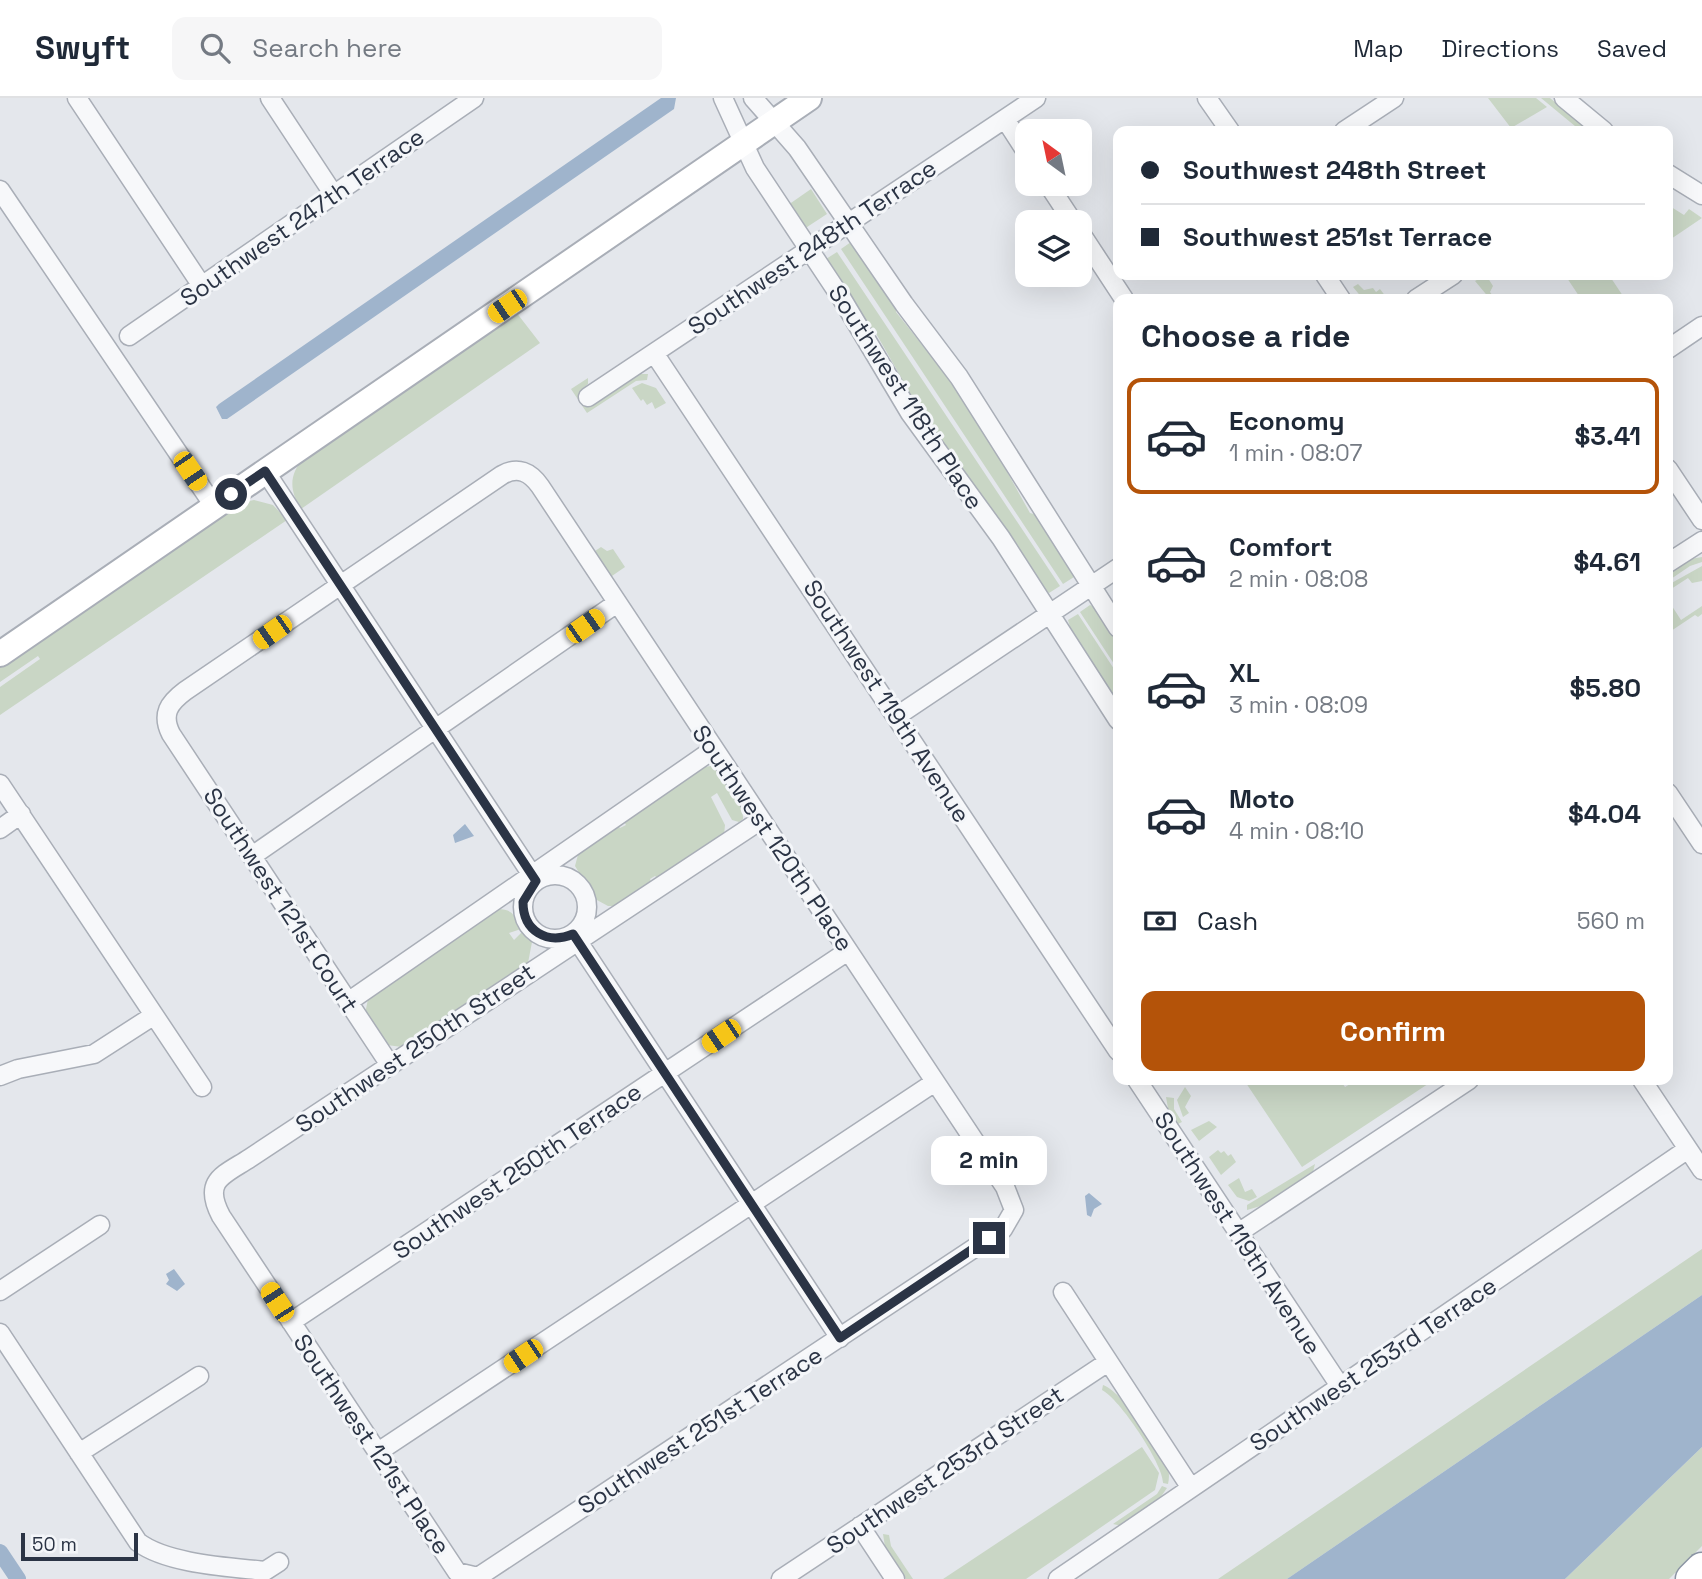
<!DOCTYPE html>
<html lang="en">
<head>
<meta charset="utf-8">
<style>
	body { margin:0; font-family:"Space Grotesk",sans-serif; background:#f6f6f7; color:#1f2937; height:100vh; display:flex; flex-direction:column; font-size:26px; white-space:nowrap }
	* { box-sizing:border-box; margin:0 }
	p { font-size:23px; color:#747a83 }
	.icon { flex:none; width:38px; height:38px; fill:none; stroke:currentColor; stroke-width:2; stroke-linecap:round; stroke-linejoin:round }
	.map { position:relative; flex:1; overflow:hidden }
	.sheet { position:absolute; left:1113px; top:196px; width:560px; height:791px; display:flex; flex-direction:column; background:#fff; border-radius:14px; box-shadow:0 7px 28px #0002 }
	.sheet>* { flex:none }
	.guide { position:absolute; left:1113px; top:28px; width:560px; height:154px; border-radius:14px; box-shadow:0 7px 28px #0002; display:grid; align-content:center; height:154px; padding:0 28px; background:#fff }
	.needle { width:46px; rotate:327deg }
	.tools { position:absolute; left:1015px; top:21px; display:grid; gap:14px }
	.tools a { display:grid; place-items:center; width:77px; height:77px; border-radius:14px; background:#fff; box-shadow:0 7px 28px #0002; font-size:35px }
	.scale { position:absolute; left:21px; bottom:18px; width:117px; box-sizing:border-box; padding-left:7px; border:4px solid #2b3445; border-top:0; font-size:19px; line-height:24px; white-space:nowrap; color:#2b3445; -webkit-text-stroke:5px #f4f6f9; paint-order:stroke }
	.end { position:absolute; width:32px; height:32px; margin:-16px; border:9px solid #2b3445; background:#fff; box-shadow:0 0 0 4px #fff }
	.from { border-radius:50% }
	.bubble { position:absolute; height:49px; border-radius:14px; background:#fff; box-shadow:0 7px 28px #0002; font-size:23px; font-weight:700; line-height:49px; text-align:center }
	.car { position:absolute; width:21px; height:42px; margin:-21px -10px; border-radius:9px; box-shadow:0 0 5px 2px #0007; background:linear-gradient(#f5c518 24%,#345 0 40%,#f5c518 0 76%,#345 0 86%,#f5c518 0) }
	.guide b { display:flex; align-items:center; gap:24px; height:66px; font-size:26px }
	.guide b+b { border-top:2px solid #e0e1e3 }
	.guide i { width:18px; height:18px; background:#1f2937 }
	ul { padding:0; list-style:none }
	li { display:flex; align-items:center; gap:21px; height:116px; margin:0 14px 10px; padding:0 14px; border:4px solid transparent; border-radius:14px }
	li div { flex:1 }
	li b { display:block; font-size:26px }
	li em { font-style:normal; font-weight:700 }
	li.active { border-color:#b45309 }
	li>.icon { width:63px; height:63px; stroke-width:1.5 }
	h2 { padding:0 28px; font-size:32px; line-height:84px }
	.pay { display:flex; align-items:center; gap:18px; height:77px; padding:0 28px; font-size:26px }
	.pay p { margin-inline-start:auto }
	.action { display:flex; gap:14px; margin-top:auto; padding:14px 28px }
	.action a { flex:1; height:80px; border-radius:14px; background:#b45309; color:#fff; font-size:28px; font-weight:700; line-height:80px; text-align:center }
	header { display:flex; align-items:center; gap:42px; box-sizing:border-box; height:98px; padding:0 35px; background:#fff; border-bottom:2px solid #e0e1e3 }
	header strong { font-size:33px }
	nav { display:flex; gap:38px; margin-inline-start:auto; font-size:24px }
	.search { width:490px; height:63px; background:#f6f6f7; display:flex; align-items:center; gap:18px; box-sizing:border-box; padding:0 24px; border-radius:14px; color:#747a83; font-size:26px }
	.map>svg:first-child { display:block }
</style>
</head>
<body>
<header>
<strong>Swyft</strong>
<div class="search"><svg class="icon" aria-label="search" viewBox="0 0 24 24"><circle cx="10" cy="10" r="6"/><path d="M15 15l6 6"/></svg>Search here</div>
<nav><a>Map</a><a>Directions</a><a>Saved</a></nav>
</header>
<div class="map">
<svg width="1702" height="1481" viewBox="0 0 1702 1481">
	<rect width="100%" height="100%" fill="#e4e7ec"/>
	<!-- green -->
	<path fill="#c9d6c5" d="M1488,0h48l11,9 -36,21z
		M1541,0h9l40,33h-9z
		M811,91l16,25 -23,15 -16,-24z
		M1668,107l16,10 5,-6 13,9 -34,23z
		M851,144l47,65 -2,5 31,39 6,1 74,112 -1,6 24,43 7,2 36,56 1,6 -11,7 -222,-335z
		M837,154l223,334 -11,7 -7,-5 -36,-52 1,-7 -30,-39 -6,-1 -74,-112 1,-5 -24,-42 -6,-3 -40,-62 -2,-6z
		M1486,177l7,11 -3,6 5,7h-5l-15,-18z
		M1565,177h5l4,5 9,-5h32l-4,3 14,21 -11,-3 -6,3h-27z
		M1358,186l6,6 9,-2 3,4 4,-3 6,8 -23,2 -10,-12z
		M516,214l24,31 -239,166c-12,-19 -12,-35 3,-51z
		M638,276h10l-1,6 -11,1 -49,32 -16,-24 17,-11v6l-8,7 9,14z
		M642,285l14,5 10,15 -11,6 -3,-7 -5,3 -4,-6 -2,2 -9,-13z
		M254,402l19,5 14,15 -287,195v-28l40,-28 -2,-3 -38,26v-16l240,-163z
		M601,449l6,4 6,-2 12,18 -16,11 -17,-25z
		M1702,459v5l-12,4 -22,15v-8l22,-14z
		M1702,468v15l-10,2 -4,-5 -20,13v-6z
		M1668,502l13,20 21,-14v8l-4,3 -3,-2 -27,18z
		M1090,507c25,11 28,40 28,65l-38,-58z
		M1078,516l40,61v23l-7,-5 -40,-62 -3,-11z
		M711,668c15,6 33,37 32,53l-4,3 -7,-2 -15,-27 -6,4 14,28 -1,10 -66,44 -3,-3 -5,3 2,4 -35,23h-9l-13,-7 -20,-33 4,-15 38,-27 3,4 6,-3 -3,-5 81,-53z
		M497,811c16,0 17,6 24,20l-12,4 5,7 9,-9 9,11 -4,21 -126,84 -15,-2 -22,-31 3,-15z
		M1244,982h96l5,7 12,-7h77l-132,87z
		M1185,989l6,9 -6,11 4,6 -6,4 -6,-17z
		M1166,999l8,1v11l8,13 -4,2 -9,-10z
		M1209,1023l8,6 -18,14 -8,-11z
		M1218,1052l3,3 3,-2 4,5 3,-2 5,8 -15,13 -12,-18z
		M1315,1066l-2,8 -49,33 -17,5v-5z
		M1239,1080l6,14 7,-3 5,8 -8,4 -12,-4 -9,-12z
		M1702,1151v46l-415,284h-69z
		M1103,1287c19,6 56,63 64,83 3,5 2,11 1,16l-5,-1c1,-18 -44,-85 -61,-93z
		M1142,1349l17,26 -4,17 -129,89h-83z
		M1702,1349v99l-33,33h-104z
		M1162,1388l5,2 -7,10 -38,28 -9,-2 44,-30z
		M883,1436l6,1 2,11 22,33h-7l-21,-32z"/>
	<!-- water -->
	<path fill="#9fb4cc" d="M661,0h15l-2,11 -447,310h-5l-6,-12 3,-3z
		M465,726l9,12 -19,7 -2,-8z
		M1089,1095l13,11 -8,5 -3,8 -4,-2 -2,-19z
		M174,1171l11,15 -8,7 -11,-7 3,-4 -3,-6z
		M1702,1197v152l-137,132h-278z"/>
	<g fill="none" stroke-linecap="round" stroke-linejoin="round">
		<!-- canal -->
		<path stroke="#9fb4cc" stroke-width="16" d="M0,1454l18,27"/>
		<defs>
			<path id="street" d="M77,0l125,188
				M270,0l64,97
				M723,0l32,70 87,131 68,114 91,125 117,182
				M753,0l44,50 107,156 55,73 159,251
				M1207,0l23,33
				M1564,0l40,33
				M1005,21l22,34
				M1344,33l50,-33
				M1668,76l34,21
				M1048,86l25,38
				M0,92l214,316
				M1080,134l44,67
				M1325,177l16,24
				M1416,201l37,-24
				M129,238l345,-238
				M1668,251l34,-23
				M654,255l464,698
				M588,299l448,-299
				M1668,371l34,51
				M265,373l271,410
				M1668,465l34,-22
				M897,618l221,-148
				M0,686l202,303
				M1668,695l34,51
				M0,731l21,-15
				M252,758l365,-253
				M523 809a32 32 0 1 1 64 0a32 32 0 1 1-64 0Z
				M573,836l267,404
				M348,904l366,-253
				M390,967l-219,-331c-10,-20 -2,-31 14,-43l317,-216c16,-9 28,-3 38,11l465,701 9,23 -11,19 -525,348 -21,-5 -236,-356c-19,-36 3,-41 29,-58l511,-338
				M0,978l18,-7 76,-15 59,-38
				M1137,982l203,306
				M1642,982l60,90
				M1238,1135l231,-153
				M0,1193l100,-66
				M1063,1194l128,196
				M291,1224l557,-371
				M0,1235l138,209c29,22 91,25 127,29l14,-9
				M378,1354l557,-370
				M79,1355l120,-77
				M860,1428l35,53
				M781,1481l327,-217
				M1058,1481l630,-430"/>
			<path id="secondary" d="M0,556l809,-556"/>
			<path id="highway" d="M1692,1481l10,-10"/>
		</defs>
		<!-- street casing -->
		<use href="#street" stroke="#a9aeb7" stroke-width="21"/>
		<!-- secondary casing -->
		<use href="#secondary" stroke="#a9aeb7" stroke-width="28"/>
		<!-- highway casing -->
		<use href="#highway" stroke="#8b94a3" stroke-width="35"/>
		<!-- street -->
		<use href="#street" stroke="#f7f8fa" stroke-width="18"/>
		<!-- secondary -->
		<use href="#secondary" stroke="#fff" stroke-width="24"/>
		<!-- highway -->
		<use href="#highway" stroke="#fff" stroke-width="32"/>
	</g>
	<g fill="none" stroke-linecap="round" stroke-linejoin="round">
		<!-- route -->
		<path stroke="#2b3445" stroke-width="9" d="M231,396l34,-23 271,410 -13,21c0,29 24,43 50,32l267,404 149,-100"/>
	</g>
	<g text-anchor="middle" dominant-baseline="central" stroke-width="6" stroke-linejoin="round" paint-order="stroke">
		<!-- street labels -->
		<g font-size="24" fill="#2b3445" stroke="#f4f6f9">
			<text transform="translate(302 119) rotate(-35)">Southwest 247th Terrace</text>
			<text transform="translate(812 149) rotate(-34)">Southwest 248th Terrace</text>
			<text transform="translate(906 299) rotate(57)">Southwest 118th Place</text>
			<text transform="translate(887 603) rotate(57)">Southwest 119th Avenue</text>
			<text transform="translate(773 740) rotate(56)">Southwest 120th Place</text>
			<text transform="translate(281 802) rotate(57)">Southwest 121st Court</text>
			<text transform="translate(415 950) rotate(-34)">Southwest 250th Street</text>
			<text transform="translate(517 1073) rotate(-34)">Southwest 250th Terrace</text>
			<text transform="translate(1238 1135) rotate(57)">Southwest 119th Avenue</text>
			<text transform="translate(1373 1266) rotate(-34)">Southwest 253rd Terrace</text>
			<text transform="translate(700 1332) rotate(-33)">Southwest 251st Terrace</text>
			<text transform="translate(372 1346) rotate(56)">Southwest 121st Place</text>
			<text transform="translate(945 1372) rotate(-34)">Southwest 253rd Street</text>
		</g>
	</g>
</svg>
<div class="tools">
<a><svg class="needle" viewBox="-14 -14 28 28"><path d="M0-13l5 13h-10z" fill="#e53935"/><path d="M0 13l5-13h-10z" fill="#747a83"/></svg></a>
<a><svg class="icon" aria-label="layers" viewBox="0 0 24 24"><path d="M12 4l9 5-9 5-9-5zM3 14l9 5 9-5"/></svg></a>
</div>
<div class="scale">50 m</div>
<i class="end from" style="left:231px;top:396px"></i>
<i class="end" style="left:989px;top:1140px"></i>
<div class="bubble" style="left:931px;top:1038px;width:116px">2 min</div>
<i class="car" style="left:507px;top:208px;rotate:236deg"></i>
<i class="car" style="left:190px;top:373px;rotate:146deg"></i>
<i class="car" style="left:585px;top:528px;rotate:55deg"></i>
<i class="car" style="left:272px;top:534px;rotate:235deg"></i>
<i class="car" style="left:721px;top:938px;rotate:236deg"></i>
<i class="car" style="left:277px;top:1204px;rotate:327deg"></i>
<i class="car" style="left:523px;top:1258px;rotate:236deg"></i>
<div class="guide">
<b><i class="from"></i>Southwest 248th Street</b>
<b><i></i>Southwest 251st Terrace</b>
</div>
<section class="sheet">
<h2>Choose a ride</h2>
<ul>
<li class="active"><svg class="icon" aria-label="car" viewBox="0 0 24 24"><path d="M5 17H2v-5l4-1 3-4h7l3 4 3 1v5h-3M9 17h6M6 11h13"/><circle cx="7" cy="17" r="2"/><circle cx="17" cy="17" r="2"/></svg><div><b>Economy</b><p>1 min · 08:07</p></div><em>$3.41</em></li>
<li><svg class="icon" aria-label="car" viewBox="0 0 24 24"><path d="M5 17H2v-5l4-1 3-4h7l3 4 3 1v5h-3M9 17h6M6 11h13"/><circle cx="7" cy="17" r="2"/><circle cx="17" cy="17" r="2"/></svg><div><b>Comfort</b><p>2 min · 08:08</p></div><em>$4.61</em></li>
<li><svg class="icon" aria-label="car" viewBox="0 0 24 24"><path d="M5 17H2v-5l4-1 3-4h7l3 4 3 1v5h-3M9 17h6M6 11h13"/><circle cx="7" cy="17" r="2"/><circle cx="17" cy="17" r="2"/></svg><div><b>XL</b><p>3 min · 08:09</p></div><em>$5.80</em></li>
<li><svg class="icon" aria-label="car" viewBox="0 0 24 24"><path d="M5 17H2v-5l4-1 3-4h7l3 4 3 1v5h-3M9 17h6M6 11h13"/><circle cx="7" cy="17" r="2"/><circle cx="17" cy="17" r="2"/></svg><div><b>Moto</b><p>4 min · 08:10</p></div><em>$4.04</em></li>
</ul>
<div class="pay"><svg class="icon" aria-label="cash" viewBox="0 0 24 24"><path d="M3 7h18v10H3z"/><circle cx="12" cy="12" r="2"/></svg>Cash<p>560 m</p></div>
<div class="action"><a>Confirm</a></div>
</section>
</div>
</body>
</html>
